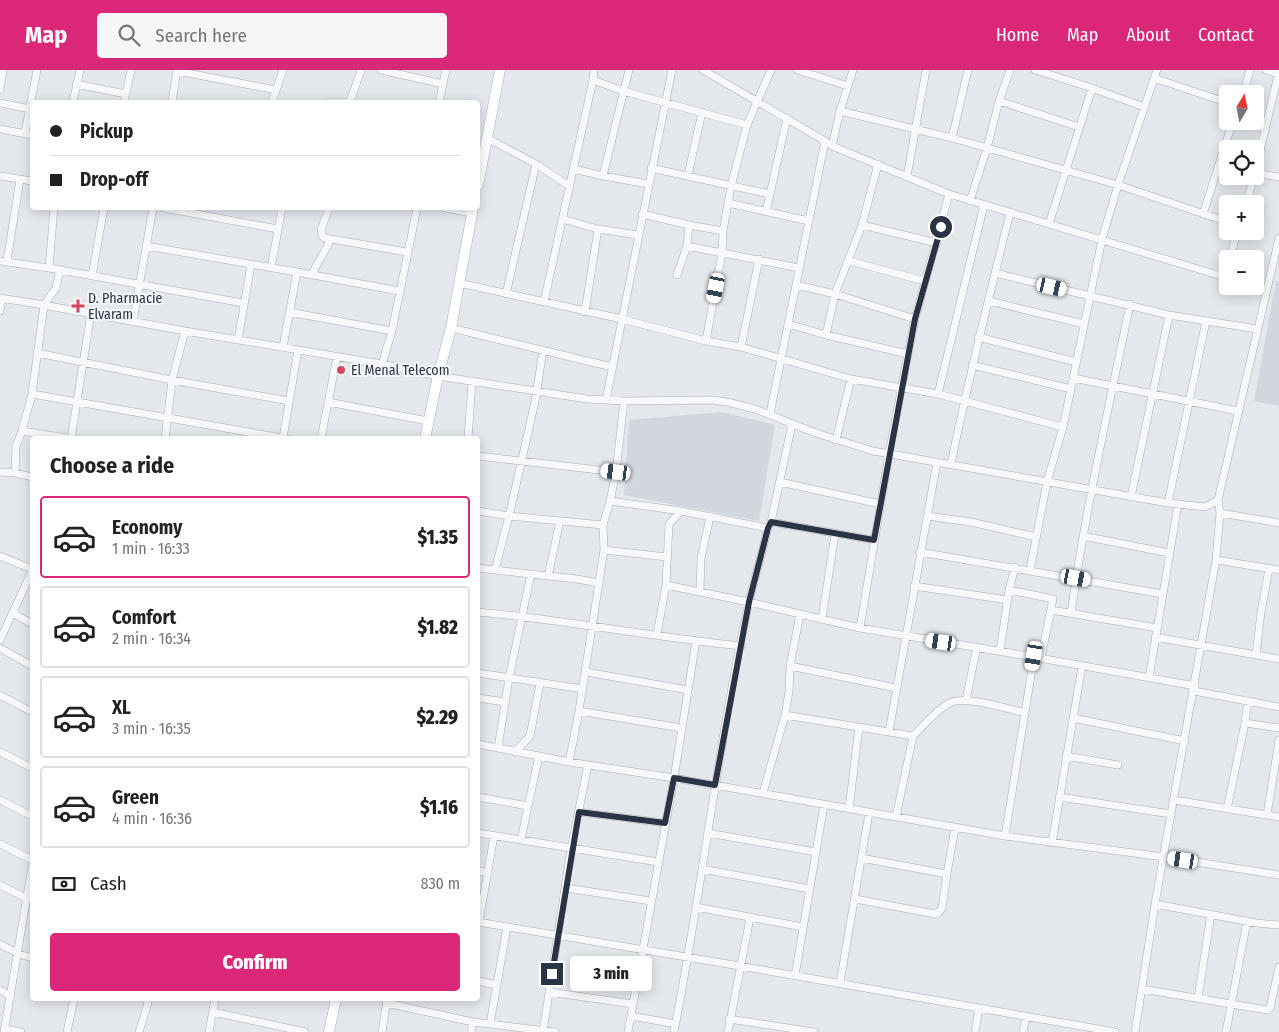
<!DOCTYPE html>
<html lang="en">
<head>
<meta charset="utf-8">
<style>
	body { margin:0; font-family:"Fira Sans Condensed",sans-serif; background:#f6f6f6; color:#222; height:100vh; display:flex; flex-direction:column; font-size:19px; white-space:nowrap }
	* { box-sizing:border-box; margin:0 }
	p { font-size:16px; color:#767676 }
	.icon { flex:none; width:28px; height:28px; fill:none; stroke:currentColor; stroke-width:2; stroke-linecap:round; stroke-linejoin:round }
	.map { position:relative; flex:1; overflow:hidden }
	.drawer { position:absolute; left:30px; top:366px; width:450px; height:565px; display:flex; flex-direction:column; background:#fff; border-radius:5px; box-shadow:0 2px 12px #0003 }
	.drawer>* { flex:none }
	.banner { position:absolute; left:30px; top:30px; width:450px; height:110px; border-radius:5px; box-shadow:0 2px 12px #0003; display:grid; align-content:center; height:110px; padding:0 20px; background:#fff }
	.needle { width:32px; rotate:10deg }
	.fabs { position:absolute; left:1219px; top:15px; display:grid; gap:10px }
	.fabs a { display:grid; place-items:center; width:45px; height:45px; border-radius:5px; background:#fff; box-shadow:0 2px 12px #0003; font-size:25px }
	.end { position:absolute; width:22px; height:22px; margin:-11px; border:6px solid #2b3445; background:#fff; box-shadow:0 0 0 2px #fff }
	.from { border-radius:50% }
	.bubble { position:absolute; height:35px; border-radius:5px; background:#fff; box-shadow:0 2px 12px #0003; font-size:16px; font-weight:800; line-height:35px; text-align:center }
	.car { position:absolute; width:15px; height:30px; margin:-15px -8px; border-radius:6px; box-shadow:0 0 4px 1px #0007; background:linear-gradient(#fff 24%,#345 0 40%,#fff 0 76%,#345 0 86%,#fff 0) }
	.banner b { display:flex; align-items:center; gap:18px; height:48px; font-size:19px }
	.banner b+b { border-top:1px solid #e0e0e0 }
	.banner i { width:12px; height:12px; background:#222 }
	ul { padding:0; list-style:none }
	li { display:flex; align-items:center; gap:15px; height:82px; margin:0 10px 8px; padding:0 10px; border:2px solid #e0e0e0; border-radius:5px }
	li div { flex:1 }
	li b { display:block; font-size:19px }
	li em { font-style:normal; font-weight:800 }
	li.on { border-color:#db2777 }
	li>.icon { width:45px; height:45px; stroke-width:1.5 }
	h2 { padding:0 20px; font-size:22px; line-height:60px }
	.pay { display:flex; align-items:center; gap:12px; height:55px; padding:0 20px; font-size:19px }
	.pay p { margin-inline-start:auto }
	.primary-button { display:flex; gap:10px; margin-top:auto; padding:10px 20px }
	.primary-button a { flex:1; height:58px; border-radius:5px; background:#db2777; color:#fff; font-size:20px; font-weight:800; line-height:58px; text-align:center }
	header { display:flex; align-items:center; gap:30px; box-sizing:border-box; height:70px; padding:0 25px; background:#db2777; color:#fff }
	header strong { font-size:24px }
	nav { display:flex; gap:28px; margin-inline-start:auto; font-size:18px }
	.search { width:350px; height:45px; background:#f6f6f6; display:flex; align-items:center; gap:12px; box-sizing:border-box; padding:0 18px; border-radius:5px; color:#767676; font-size:19px }
	.map>svg:first-child { display:block }
</style>
</head>
<body>
<header>
<strong>Map</strong>
<div class="search"><svg class="icon" aria-label="search" viewBox="0 0 24 24"><circle cx="10" cy="10" r="6"/><path d="M15 15l6 6"/></svg>Search here</div>
<nav><a>Home</a><a>Map</a><a>About</a><a>Contact</a></nav>
</header>
<div class="map">
<svg width="1279" height="962" viewBox="0 0 1279 962">
	<rect width="100%" height="100%" fill="#e4e7ec"/>
	<!-- built -->
	<path fill="#d2d6de" d="M1276,211h3v125l-25,-5z
		M722,342l53,13 -16,96 -135,-26 5,-75z"/>
	<g fill="none" stroke-linecap="round" stroke-linejoin="round">
		<defs>
			<path id="street" d="M381,0l62,14
				M703,0l122,71 -55,273
				M797,0l51,16
				M1010,0l-11,31 80,26
				M1035,0l57,18 52,19
				M1266,0l12,4
				M177,1l99,19
				M1154,8l74,25
				M593,10l30,11 124,34
				M76,14l50,10
				M0,20l3,-20
				M1243,24l7,-24
				M73,32l7,-32
				M124,32l7,-32
				M172,32l5,-32
				M272,32l11,-32
				M328,32h19
				M350,32l11,-32
				M439,32l7,-32
				M0,33l30,6
				M840,41l112,27 166,47 110,37
				M0,59l32,6
				M25,63l12,-63
				M487,68l49,26 33,22
				M952,68l16,-68
				M825,71l7,5 117,48 279,84
				M832,76l8,-35 13,-41
				M651,98l118,26
				M574,99l29,7 45,8
				M1255,102l24,-101
				M1255,103l24,4
				M688,105l14,-63
				M0,106l32,5
				M603,106l26,-106
				M907,107l19,-107
				M970,131l17,-53 12,-47
				M728,133l81,18
				M1246,134l8,-28
				M164,138l114,21
				M329,138l-8,22 1,6 3,2 82,14
				M445,138l27,5
				M766,142l21,-94
				M642,144l47,11 34,6
				M1203,144l30,-93
				M562,149l36,10 40,6
				M1049,154l43,-136
				M862,155l75,18
				M146,176l151,26 -14,75
				M687,176l112,22
				M1230,189l7,-28
				M0,191l49,7 194,35
				M7,191l13,-82
				M849,191l76,20
				M49,198l5,-60
				M271,198l11,-60
				M297,202l102,19
				M995,203l174,42 88,14
				M312,205c5,-13 13,-22 18,-35
				M677,205l10,-29 2,-21
				M92,206l12,-68
				M459,213l163,36 84,22 35,6 110,32 87,15 125,33
				M796,215l39,9 80,25
				M1255,216l11,4
				M506,224l30,-130
				M0,228l38,6 147,27 197,33 56,12 149,23 37,2 88,-1 15,2 28,7 61,24 57,18 295,52 37,4 13,-7 61,-262
				M989,231l95,23
				M544,232l49,-222 1,-10
				M0,241l2,-12
				M289,242l103,19
				M585,242l13,-83
				M133,251l20,-113
				M788,254l38,11 82,19 7,-35 34,-125
				M451,258l161,39
				M826,265l9,-41 27,-69 16,-61
				M978,267l98,25
				M238,270l13,-75
				M706,271l16,-88 1,-22 8,-45 16,-61 24,-55
				M741,277l18,-88
				M37,283l135,27 117,21
				M382,294l10,-33 25,-123
				M972,295l99,24
				M1073,308l165,33
				M32,324l256,45
				M938,324l46,-189
				M606,330l66,-330
				M328,332l100,19
				M22,361l51,8
				M283,368l15,-88
				M71,369l20,-126
				M165,369l7,-59 13,-49
				M321,369l16,-82
				M468,369l4,-58
				M836,370l15,-61
				M478,386l138,16
				M951,394c17,-84 38,-167 59,-251
				M0,402l15,1 17,4
				M15,403l1,-27 6,-15 10,-37 12,-89 12,-17 4,-18
				M780,412l100,22
				M1131,427l38,-182
				M610,431l71,10 87,17
				M1168,433l38,-182
				M478,441l31,5 94,9
				M1220,443l59,10
				M927,446l44,6 65,15
				M771,452l103,18
				M1083,466l86,17
				M604,480l63,7
				M920,482l243,42
				M0,486l32,13
				M1216,490l63,10
				M478,498l70,8 12,-55
				M495,500l14,-54 26,-114 8,-52
				M1030,500l17,-88 16,-55 39,-188 16,-54 39,-115
				M548,506l29,3 22,4
				M666,515l83,17 111,26 174,29 161,29
				M914,516l94,14
				M1009,520l44,9 -12,59
				M700,522l1,-34 9,-41
				M1051,540l106,18
				M478,542c88,8 175,25 263,34
				M13,543l19,11
				M1071,544c14,-104 38,-207 59,-310
				M822,549l13,-85
				M860,558l29,-174 19,-100
				M657,564l9,-49 3,-61 12,-13
				M1155,567l101,18 5,-43 8,-43
				M0,570l32,-69
				M0,578l32,18
				M1000,581l9,-61 6,-23
				M1256,585l23,4
				M790,596l106,22
				M586,602l102,18
				M478,603l105,16
				M1149,608l29,-174
				M1194,621l85,16
				M0,625l32,17
				M478,628l27,4
				M966,630l11,-53
				M579,641l102,17
				M785,645l128,21 -17,81
				M1073,648l112,23
				M1245,653l3,-22
				M889,662l48,-270
				M913,666c10,-10 26,-29 39,-34 15,-6 56,7 73,11
				M478,674l91,18 105,16 331,58 159,21 115,18
				M498,678l11,-70 22,-104
				M0,682l32,16
				M515,682l15,-16 10,-53
				M1066,686l52,9
				M569,692l10,-51 25,-161 -1,-25 7,-24 6,-29 8,-71
				M763,723l22,-78 4,-24 1,-25 10,-52
				M478,727l50,9 -7,34
				M1059,727l112,17
				M0,730l32,16
				M1174,730l105,17
				M528,736l11,-50
				M849,739l10,-82
				M1227,739l18,-86 34,5
				M579,742l86,11
				M1267,745l12,-75
				M478,763l180,29
				M708,763l108,19
				M1005,766l29,-179
				M1052,773l30,-177
				M0,774l32,16
				M861,788l86,16 8,-46
				M702,799l108,20
				M478,801l10,2
				M0,815l28,14
				M566,818l85,13
				M855,829l80,15 4,-2 3,-4 5,-34
				M1155,834l101,19 23,2
				M696,837l107,20
				M478,852l262,44 375,66
				M479,852l15,-86
				M0,874l19,10 13,4
				M795,906l29,-171
				M478,911l19,4
				M840,913l29,-170
				M1142,919l125,21 3,-2 9,-41
				M0,920l11,6
				M549,922l84,12
				M1198,928l13,-84
				M386,933l87,19 82,10
				M213,942l92,20
				M631,946l45,8
				M729,949l85,13
				M490,954l17,-97
				M5,959l16,3
				M4,962l28,-165
				M67,962l7,-33
				M139,962l9,-29 -2,-4
				M209,962l6,-33
				M382,962l5,-33
				M471,962l2,-10
				M543,962l28,-183 17,-84
				M628,962l46,-254 22,-137
				M674,962c28,-143 44,-288 75,-430 6,-25 13,-49 19,-74l3,-6 21,-98
				M728,962l22,-114
				M975,962l4,-24
				M1023,962l3,-16
				M1135,962l20,-128 61,-344 4,-47 -2,-13
				M1226,962l21,-111"/>
			<path id="secondary" d="M478,115l22,-115
				M425,369l13,-63 13,-48 22,-120
				M329,962l7,-33"/>
		</defs>
		<!-- street casing -->
		<use href="#street" stroke="#a9aeb7" stroke-width="8"/>
		<!-- secondary casing -->
		<use href="#secondary" stroke="#a9aeb7" stroke-width="11"/>
		<!-- street -->
		<use href="#street" stroke="#f7f8fa" stroke-width="7"/>
		<!-- secondary -->
		<use href="#secondary" stroke="#fff" stroke-width="10"/>
	</g>
	<g fill="none" stroke-linecap="round" stroke-linejoin="round">
		<!-- route -->
		<path stroke="#2b3445" stroke-width="6" d="M552,904l27,-162 86,11 9,-45 41,7 34,-183 19,-74 3,-6 103,18 41,-221 26,-92"/>
	</g>
	<!-- markers -->
	<g fill="#d1495b" stroke="#f4f6f9" stroke-width="2">
		<path d="M75.5 228.5h5v5h5v5h-5v5h-5v-5h-5v-5h5z"/>
		<circle cx="341" cy="300" r="5"/>
	</g>
	<g text-anchor="middle" dominant-baseline="central" stroke-width="4" stroke-linejoin="round" paint-order="stroke">
		<!-- poi labels -->
		<g font-size="14" fill="#2b3445" stroke="#f4f6f9" text-anchor="start">
			<text x="88" y="228">D. Pharmacie<tspan x="88" dy="16">Elvaram</tspan></text>
			<text x="351" y="300">El Menal Telecom</text>
		</g>
	</g>
</svg>
<div class="fabs">
<a><svg class="needle" viewBox="-14 -14 28 28"><path d="M0-13l5 13h-10z" fill="#e53935"/><path d="M0 13l5-13h-10z" fill="#767676"/></svg></a>
<a><svg class="icon" aria-label="locate" viewBox="0 0 24 24"><circle cx="12" cy="12" r="6"/><path d="M12 2v4M12 18v4M2 12h4M18 12h4"/></svg></a>
<a>+</a>
<a>−</a>
</div>
<i class="end from" style="left:941px;top:157px"></i>
<i class="end" style="left:552px;top:904px"></i>
<div class="bubble" style="left:570px;top:886px;width:82px">3 min</div>
<i class="car" style="left:1052px;top:217px;rotate:103deg"></i>
<i class="car" style="left:716px;top:218px;rotate:191deg"></i>
<i class="car" style="left:616px;top:402px;rotate:277deg"></i>
<i class="car" style="left:1076px;top:508px;rotate:100deg"></i>
<i class="car" style="left:941px;top:572px;rotate:279deg"></i>
<i class="car" style="left:1034px;top:586px;rotate:190deg"></i>
<i class="car" style="left:1183px;top:790px;rotate:279deg"></i>
<div class="banner">
<b><i class="from"></i>Pickup</b>
<b><i></i>Drop-off</b>
</div>
<section class="drawer">
<h2>Choose a ride</h2>
<ul>
<li class="on"><svg class="icon" aria-label="car" viewBox="0 0 24 24"><path d="M5 17H2v-5l4-1 3-4h7l3 4 3 1v5h-3M9 17h6M6 11h13"/><circle cx="7" cy="17" r="2"/><circle cx="17" cy="17" r="2"/></svg><div><b>Economy</b><p>1 min · 16:33</p></div><em>$1.35</em></li>
<li><svg class="icon" aria-label="car" viewBox="0 0 24 24"><path d="M5 17H2v-5l4-1 3-4h7l3 4 3 1v5h-3M9 17h6M6 11h13"/><circle cx="7" cy="17" r="2"/><circle cx="17" cy="17" r="2"/></svg><div><b>Comfort</b><p>2 min · 16:34</p></div><em>$1.82</em></li>
<li><svg class="icon" aria-label="car" viewBox="0 0 24 24"><path d="M5 17H2v-5l4-1 3-4h7l3 4 3 1v5h-3M9 17h6M6 11h13"/><circle cx="7" cy="17" r="2"/><circle cx="17" cy="17" r="2"/></svg><div><b>XL</b><p>3 min · 16:35</p></div><em>$2.29</em></li>
<li><svg class="icon" aria-label="car" viewBox="0 0 24 24"><path d="M5 17H2v-5l4-1 3-4h7l3 4 3 1v5h-3M9 17h6M6 11h13"/><circle cx="7" cy="17" r="2"/><circle cx="17" cy="17" r="2"/></svg><div><b>Green</b><p>4 min · 16:36</p></div><em>$1.16</em></li>
</ul>
<div class="pay"><svg class="icon" aria-label="cash" viewBox="0 0 24 24"><path d="M3 7h18v10H3z"/><circle cx="12" cy="12" r="2"/></svg>Cash<p>830 m</p></div>
<div class="primary-button"><a>Confirm</a></div>
</section>
</div>
</body>
</html>
